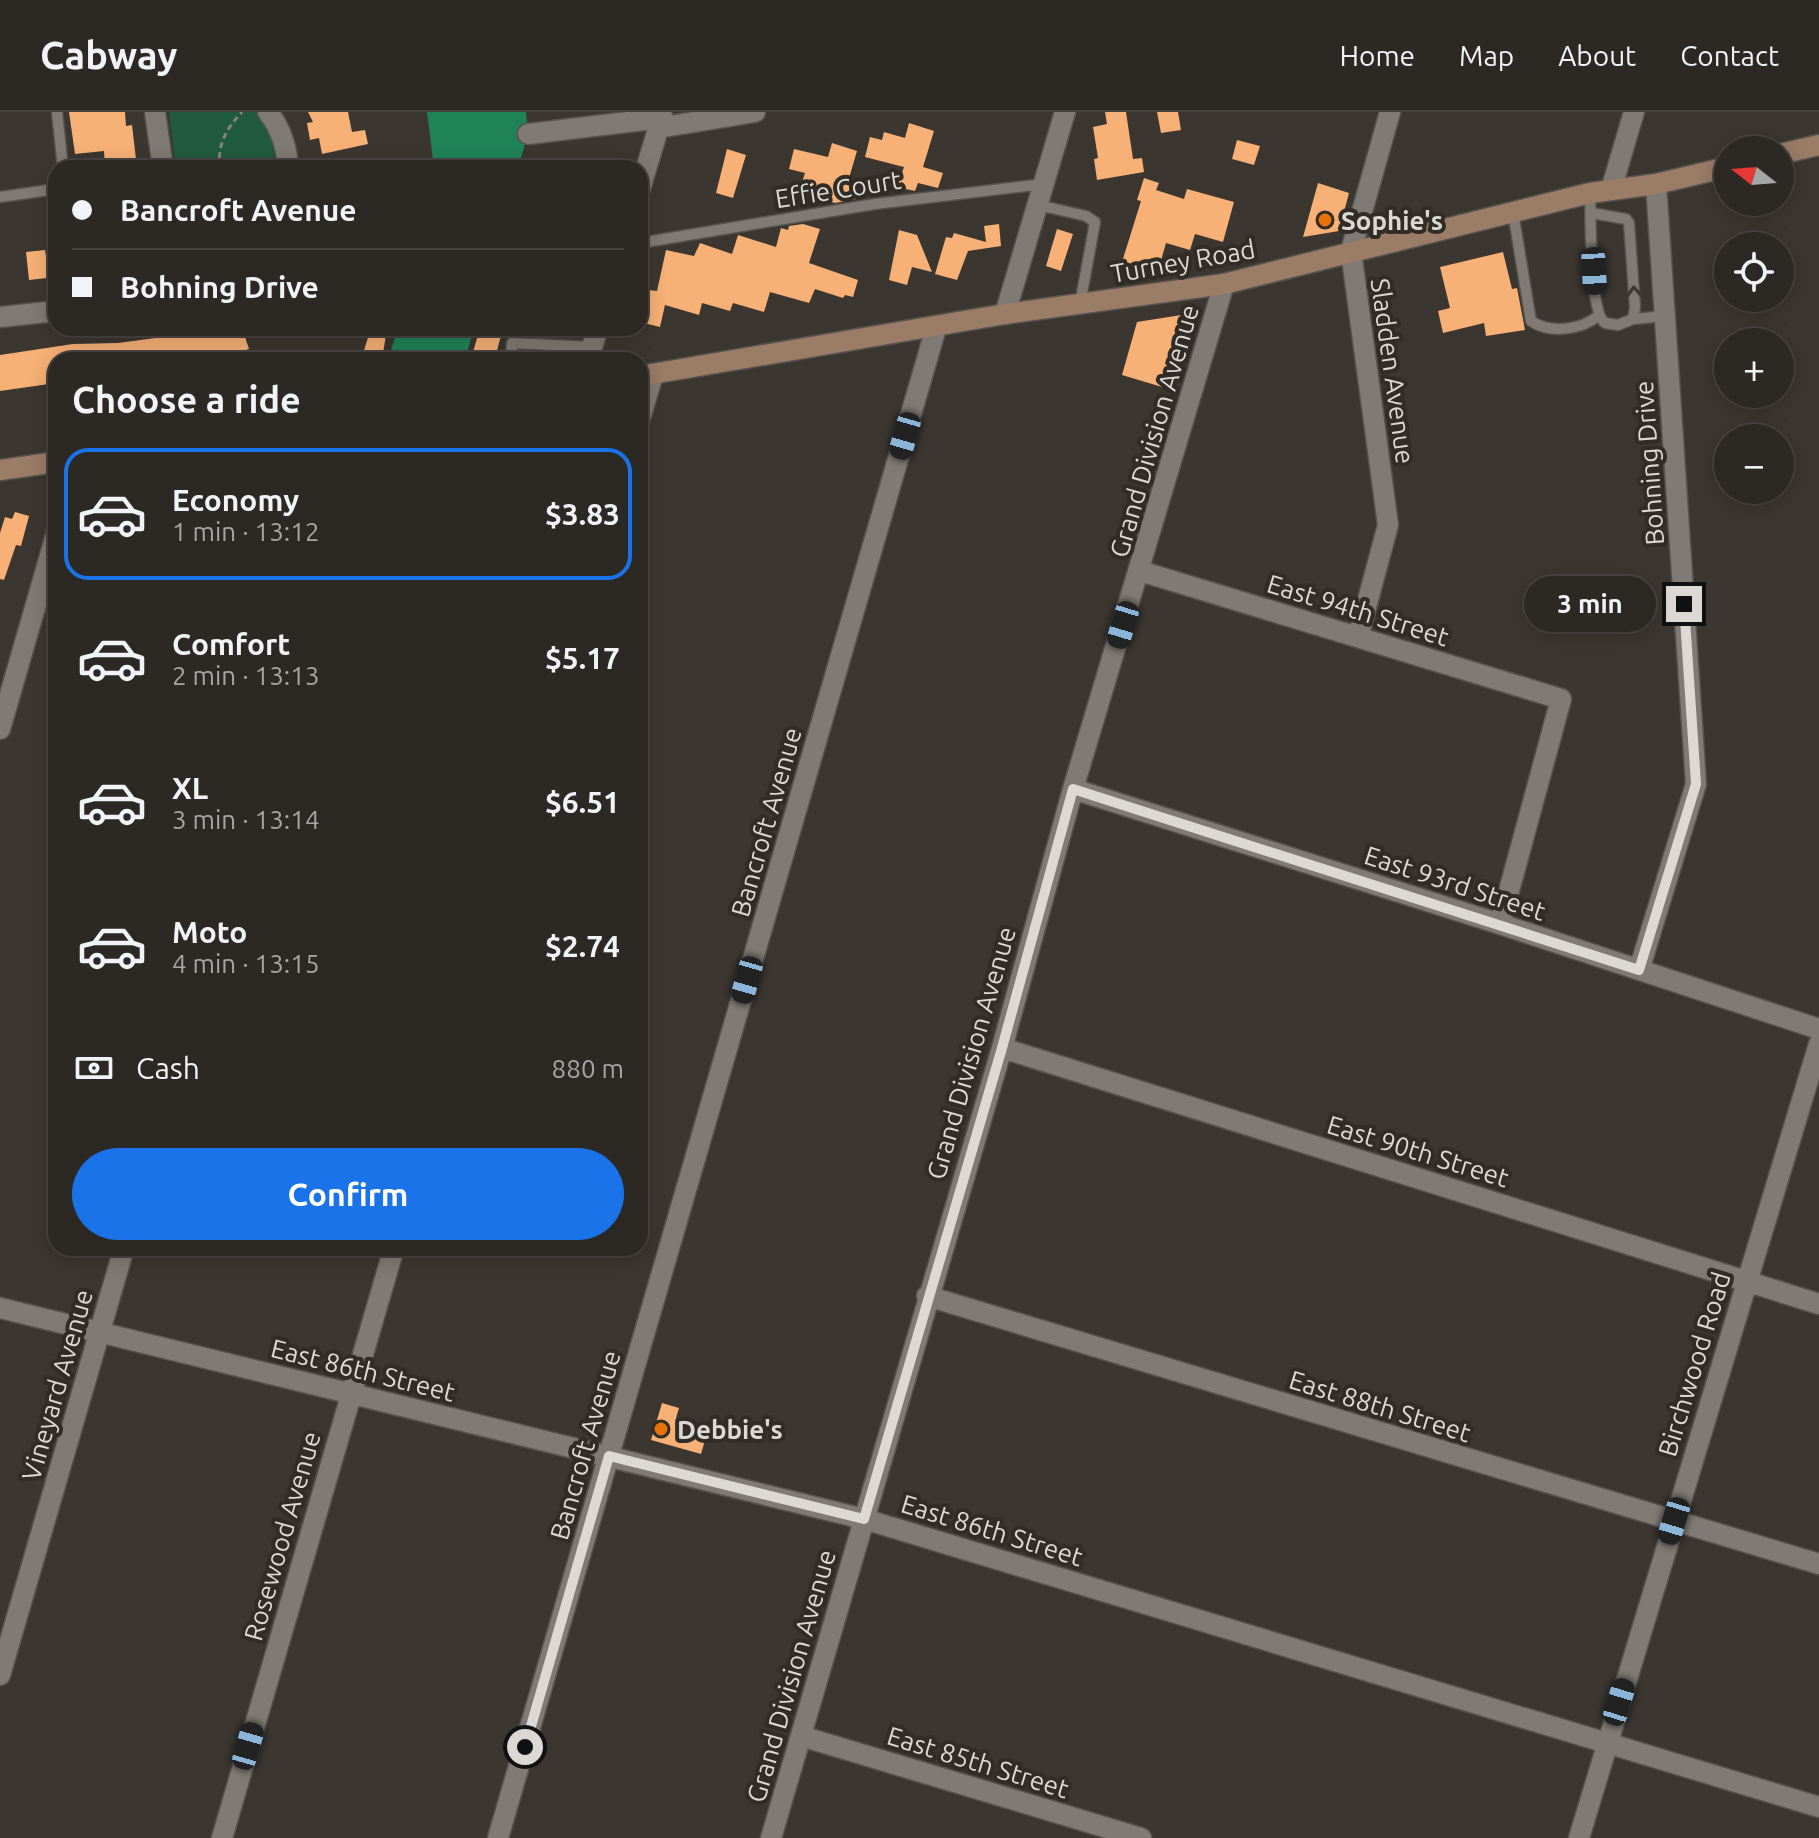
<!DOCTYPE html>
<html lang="en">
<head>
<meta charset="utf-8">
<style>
	body { margin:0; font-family:Ubuntu,sans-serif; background:#383431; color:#f1f3f6; height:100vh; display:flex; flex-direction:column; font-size:30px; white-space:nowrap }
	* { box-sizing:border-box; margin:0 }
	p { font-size:26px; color:#a6a6a6 }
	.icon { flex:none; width:44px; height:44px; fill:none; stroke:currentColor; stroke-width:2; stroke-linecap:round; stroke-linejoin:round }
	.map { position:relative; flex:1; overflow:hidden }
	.side { position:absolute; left:48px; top:240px; width:600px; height:904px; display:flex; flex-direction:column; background:#2c2824; border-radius:24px; box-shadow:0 4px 20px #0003,0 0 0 2px #484441 }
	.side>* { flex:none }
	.hud { position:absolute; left:48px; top:48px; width:600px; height:176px; border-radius:24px; box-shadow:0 4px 20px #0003,0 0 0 2px #484441; display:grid; align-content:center; height:176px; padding:0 24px; background:#2c2824 }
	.needle { width:52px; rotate:287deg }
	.tools { position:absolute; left:1714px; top:24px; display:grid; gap:16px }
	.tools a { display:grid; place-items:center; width:80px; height:80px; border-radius:50%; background:#2c2824; box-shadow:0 4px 20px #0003,0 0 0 2px #484441; font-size:40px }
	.end { position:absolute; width:36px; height:36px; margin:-18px; border:10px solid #dcd9d5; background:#111; box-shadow:0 0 0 4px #111 }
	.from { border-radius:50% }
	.bubble { position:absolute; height:56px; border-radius:28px; background:#2c2824; box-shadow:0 4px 20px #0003,0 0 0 2px #484441; font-size:26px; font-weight:600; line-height:56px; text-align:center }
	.car { position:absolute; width:24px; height:48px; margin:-24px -12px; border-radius:10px; box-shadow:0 0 6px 2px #0007; background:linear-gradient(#222 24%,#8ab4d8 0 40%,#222 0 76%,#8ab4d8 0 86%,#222 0) }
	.hud b { display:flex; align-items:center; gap:28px; height:76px; font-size:30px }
	.hud b+b { border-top:2px solid #484441 }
	.hud i { width:20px; height:20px; background:#f1f3f6 }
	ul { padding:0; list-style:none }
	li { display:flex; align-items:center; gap:24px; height:132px; margin:0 16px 12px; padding:0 8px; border:4px solid transparent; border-radius:24px }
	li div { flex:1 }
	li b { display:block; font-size:30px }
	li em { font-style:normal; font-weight:600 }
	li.selected { border-color:#1a73e8 }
	li>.icon { width:72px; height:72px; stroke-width:1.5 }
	h2 { padding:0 24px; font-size:36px; line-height:96px }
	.pay { display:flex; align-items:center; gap:20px; height:88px; padding:0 24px; font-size:30px }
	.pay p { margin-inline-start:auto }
	.button { display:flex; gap:16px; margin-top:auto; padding:16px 24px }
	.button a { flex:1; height:92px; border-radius:48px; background:#1a73e8; color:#fff; font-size:32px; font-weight:600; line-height:92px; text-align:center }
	header { display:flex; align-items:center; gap:48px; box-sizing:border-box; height:112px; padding:0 40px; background:#2c2824; border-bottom:2px solid #484441 }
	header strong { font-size:38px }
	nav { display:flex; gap:44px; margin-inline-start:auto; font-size:28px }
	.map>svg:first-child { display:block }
</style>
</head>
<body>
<header>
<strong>Cabway</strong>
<nav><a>Home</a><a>Map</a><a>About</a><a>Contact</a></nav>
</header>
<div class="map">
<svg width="1819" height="1726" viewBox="0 0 1819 1726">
	<rect width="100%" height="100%" fill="#3b3630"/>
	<!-- green -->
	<path fill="#205b3f" d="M169,0h87l15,26 7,30h-102z"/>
	<!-- forest -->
	<path fill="#208358" d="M427,0h99l2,22 -10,34h-84z
		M398,216h76l-9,32h-77z"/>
	<!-- building -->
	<path fill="#f7b075" d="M69,0h56l1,14 6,-1 5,43h-32l-1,-17 -29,3z
		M308,0h40l4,20 13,-2 3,14 -46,10 -3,-16 -9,2 -3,-17 6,-1z
		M1105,0h21l7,47 9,-1 2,14 -47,8 -3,-21 4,-1 -5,-31 14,-3z
		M1157,0h21l3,18 -20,3z
		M909,11l25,8 -11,36 20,6 -5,15 -20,-5 -3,8 -18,-4 7,-20 -39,-10 5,-20 12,3 2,-8 21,6z
		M1237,28l23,6 -6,19 -22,-6z
		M832,31l25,8 -10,34 16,5 -2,8 -26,5 -36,-11 6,-19 -16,-4 5,-20 34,8z
		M727,37l19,6 -13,43 -17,-5z
		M1144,66l15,5 -3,7 28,9 3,-10 47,13 -11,40 -28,-8 -5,16 -24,-7 -6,21 -21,3 -17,-5 19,-61 -4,-1z
		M1318,71l31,10 -10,38 -36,6z
		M803,112l17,5 -11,34 49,17 -5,17 -8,-2 -2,3 -28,-9 -6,14 -39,-11 -6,20 -31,-9 -3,8 -28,-8 -3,12 -34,-10 -5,22 -20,-5v-33l17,2 9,-41 28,6 6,-13 32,11 6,-19 38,12 5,-19 7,2 1,-4z
		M999,112l2,22 -33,5 -11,29 -22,-6 11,-37 6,1 2,-5 32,9 -2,-16z
		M1057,117l16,5 -12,37 -15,-5z
		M899,118l18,5 15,37 -20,-5 -5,18 -18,-5z
		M45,138l2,13 9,-1v15l-27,3 -3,-28z
		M1503,140l9,37 5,-1 8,42 -39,6 -2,-13 -41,10 -5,-22 12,-3 -10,-41z
		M1386,166l5,32 -18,3 -4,-32z
		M1194,201l-20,71 -10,-3 -2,6 -40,-12 15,-53z
		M207,216h35l7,21 -36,11h-157v23l-56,8v-36l73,-11 45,-1 90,-12z
		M371,216h16l-5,32h-21z
		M480,216h23l-8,30 -22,-6z
		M15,400l14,4 -8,30 -5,-1 -12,35 -4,-1v-46l5,-16 7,2z
		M662,1291l17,5 -3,10 32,12 -7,24 -50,-14z"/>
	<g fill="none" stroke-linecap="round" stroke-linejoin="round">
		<defs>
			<path id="service" d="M57,0l6,56
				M1590,81c1,24 -1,119 15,130l13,2 15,-6 2,-12 -6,-84 -3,-4 -35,-6
				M0,85l56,-8
				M1038,93l48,11 9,6 -15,82
				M1513,100l18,109c19,13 50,9 67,-5
				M640,131l235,-39 169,-20
				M1633,207l32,-3
				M511,248l1,-17 80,4"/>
			<path id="minor" d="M155,0l8,56
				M268,0c13,17 19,35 20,56
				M658,16l97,-16
				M528,22l133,-16
				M640,77l22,-73
				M1611,78l23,-78
				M1005,202l60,-202
				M0,205l56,-6
				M588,248l10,-32
				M640,306l13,-43
				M1140,459l421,128 -61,225
				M1358,525l30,-112 -37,-274 39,-139
				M0,617l56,-194
				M1073,677l427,135 319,105
				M1639,858l57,-186 -40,-600
				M1002,936l817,256
				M927,1184l892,268
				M0,1196l864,211 955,288
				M0,1563l124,-427
				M801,1624l340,102
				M222,1726l172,-590
				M498,1726l438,-1510
				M771,1726l231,-790 71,-259 151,-505
				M1579,1726l240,-794"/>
			<path id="secondary" d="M1780,42l39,-9
				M640,264l365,-62 219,-30 366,-91 66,-9 72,-17
				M0,358l56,-8"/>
		</defs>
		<!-- service casing -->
		<use href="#service" stroke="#56524d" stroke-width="13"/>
		<!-- minor casing -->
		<use href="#minor" stroke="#56524d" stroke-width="23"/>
		<!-- secondary casing -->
		<use href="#secondary" stroke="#56524d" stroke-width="23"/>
		<!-- path -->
		<path stroke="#85817c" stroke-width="3" stroke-dasharray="6 4" stroke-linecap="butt" d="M220,56c-3,-23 6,-39 22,-56"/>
		<!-- service -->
		<use href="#service" stroke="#7f7a73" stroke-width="10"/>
		<!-- minor -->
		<use href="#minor" stroke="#7f7a73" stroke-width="20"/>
		<!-- secondary -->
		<use href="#secondary" stroke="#9a7c67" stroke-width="20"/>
	</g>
	<!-- one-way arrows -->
	<defs><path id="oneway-chevron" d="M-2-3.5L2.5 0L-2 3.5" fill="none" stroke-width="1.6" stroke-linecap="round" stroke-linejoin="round" transform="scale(2)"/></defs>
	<use stroke="#3d3832" href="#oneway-chevron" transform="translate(1634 180) rotate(-93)"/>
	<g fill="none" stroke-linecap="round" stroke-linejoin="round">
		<!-- route -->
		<path stroke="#dcd9d5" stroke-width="10" d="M525,1635l84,-291 255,63 138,-471 71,-259 566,181 57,-186 -12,-180"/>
	</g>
	<!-- markers -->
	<g fill="#e8710a" stroke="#312c26" stroke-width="3">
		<circle cx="1325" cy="108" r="8"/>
		<circle cx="661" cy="1317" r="8"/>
	</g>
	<g text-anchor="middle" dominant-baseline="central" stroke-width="8" stroke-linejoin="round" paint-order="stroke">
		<!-- street labels -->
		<g font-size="26" fill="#dcd9d5" stroke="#312c26">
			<text transform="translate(838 77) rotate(-9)">Effie Court</text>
			<text transform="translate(1183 149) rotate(-10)">Turney Road</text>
			<text transform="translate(1393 259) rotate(82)">Sladden Avenue</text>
			<text transform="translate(1154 319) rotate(-74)">Grand Division Avenue</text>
			<text transform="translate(1649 351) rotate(-94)">Bohning Drive</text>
			<text transform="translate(1358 498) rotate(17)">East 94th Street</text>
			<text transform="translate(766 710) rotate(-74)">Bancroft Avenue</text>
			<text transform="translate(1455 771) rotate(18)">East 93rd Street</text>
			<text transform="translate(971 941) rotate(-74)">Grand Division Avenue</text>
			<text transform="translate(1418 1039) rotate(17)">East 90th Street</text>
			<text transform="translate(1694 1252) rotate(-73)">Birchwood Road</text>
			<text transform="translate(363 1258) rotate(14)">East 86th Street</text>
			<text transform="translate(57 1273) rotate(-74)">Vineyard Avenue</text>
			<text transform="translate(1380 1294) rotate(17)">East 88th Street</text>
			<text transform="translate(585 1333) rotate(-74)">Bancroft Avenue</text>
			<text transform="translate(992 1418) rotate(17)">East 86th Street</text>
			<text transform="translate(282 1424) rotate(-74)">Rosewood Avenue</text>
			<text transform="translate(791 1564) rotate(-74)">Grand Division Avenue</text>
			<text transform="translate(978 1650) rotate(17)">East 85th Street</text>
		</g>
		<!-- poi labels -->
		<g font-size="26" font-weight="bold" fill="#dcd9d5" stroke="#312c26" text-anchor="start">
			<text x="1341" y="108">Sophie's</text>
			<text x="677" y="1317">Debbie's</text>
		</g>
	</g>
</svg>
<div class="tools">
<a><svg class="needle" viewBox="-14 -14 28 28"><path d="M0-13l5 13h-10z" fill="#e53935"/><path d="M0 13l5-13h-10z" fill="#a6a6a6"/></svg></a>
<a><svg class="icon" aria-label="locate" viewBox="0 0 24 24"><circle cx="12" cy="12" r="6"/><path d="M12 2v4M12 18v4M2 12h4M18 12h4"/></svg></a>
<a>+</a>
<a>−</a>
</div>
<i class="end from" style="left:525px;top:1635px"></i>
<i class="end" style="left:1684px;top:492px"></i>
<div class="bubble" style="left:1524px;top:464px;width:132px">3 min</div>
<i class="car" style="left:1594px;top:159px;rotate:177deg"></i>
<i class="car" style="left:905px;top:324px;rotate:196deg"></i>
<i class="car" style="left:1123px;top:513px;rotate:197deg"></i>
<i class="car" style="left:747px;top:868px;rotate:196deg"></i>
<i class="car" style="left:1674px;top:1409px;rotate:197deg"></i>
<i class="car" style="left:1619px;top:1590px;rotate:17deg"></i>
<i class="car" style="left:248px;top:1634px;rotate:16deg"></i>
<div class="hud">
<b><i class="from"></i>Bancroft Avenue</b>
<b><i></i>Bohning Drive</b>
</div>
<section class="side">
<h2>Choose a ride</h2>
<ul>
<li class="selected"><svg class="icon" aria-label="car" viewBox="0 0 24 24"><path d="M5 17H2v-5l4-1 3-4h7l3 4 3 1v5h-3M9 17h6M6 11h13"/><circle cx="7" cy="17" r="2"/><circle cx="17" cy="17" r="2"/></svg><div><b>Economy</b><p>1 min · 13:12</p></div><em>$3.83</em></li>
<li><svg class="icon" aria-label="car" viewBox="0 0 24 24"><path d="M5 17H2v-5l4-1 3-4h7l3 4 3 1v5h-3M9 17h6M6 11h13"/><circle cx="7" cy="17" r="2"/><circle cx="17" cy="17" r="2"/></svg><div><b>Comfort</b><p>2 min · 13:13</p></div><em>$5.17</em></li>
<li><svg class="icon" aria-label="car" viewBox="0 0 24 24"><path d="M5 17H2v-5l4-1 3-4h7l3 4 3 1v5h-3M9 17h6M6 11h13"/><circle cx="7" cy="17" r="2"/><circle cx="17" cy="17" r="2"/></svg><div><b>XL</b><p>3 min · 13:14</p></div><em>$6.51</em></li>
<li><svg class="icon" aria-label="car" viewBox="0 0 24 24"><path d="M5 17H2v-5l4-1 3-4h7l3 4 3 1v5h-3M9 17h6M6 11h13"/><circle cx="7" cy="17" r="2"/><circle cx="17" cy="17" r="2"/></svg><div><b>Moto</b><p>4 min · 13:15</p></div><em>$2.74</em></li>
</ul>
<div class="pay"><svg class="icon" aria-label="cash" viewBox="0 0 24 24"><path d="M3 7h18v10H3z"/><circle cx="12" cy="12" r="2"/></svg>Cash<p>880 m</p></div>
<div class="button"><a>Confirm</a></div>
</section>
</div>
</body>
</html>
